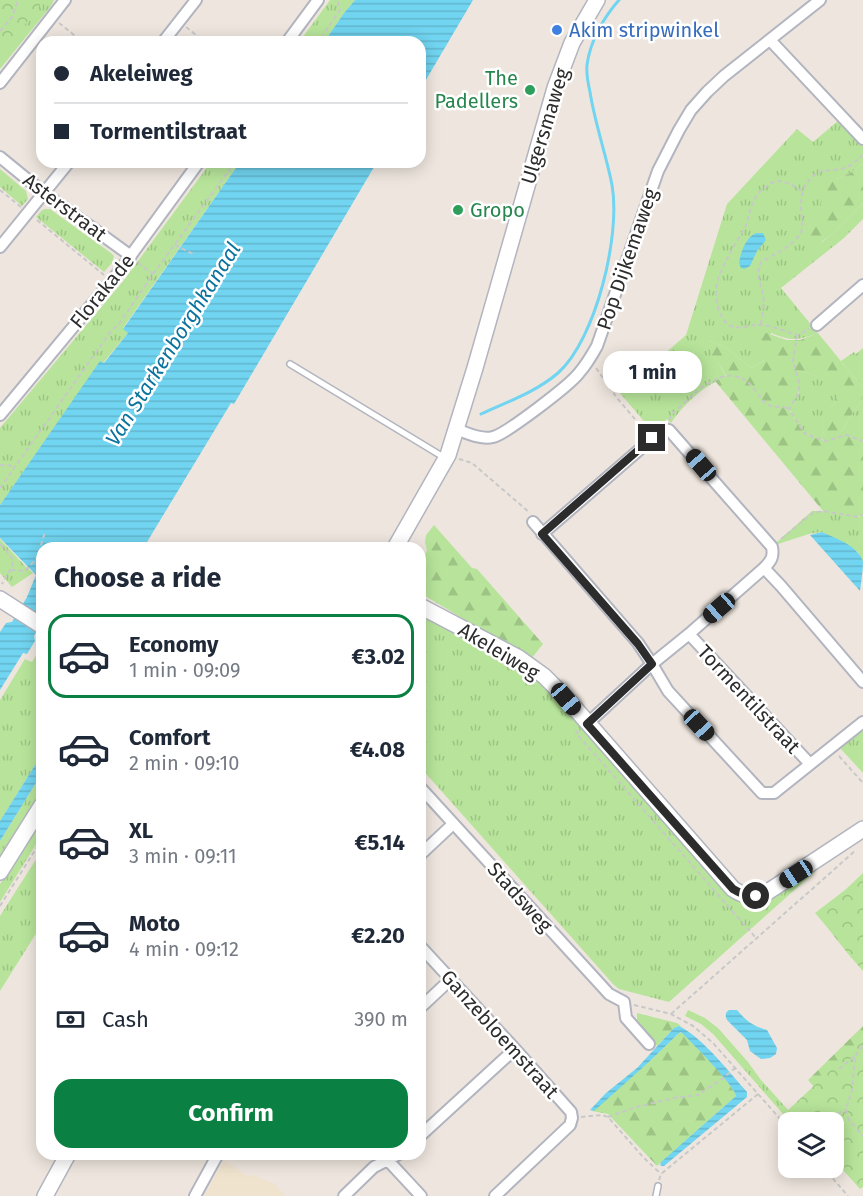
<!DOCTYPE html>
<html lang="en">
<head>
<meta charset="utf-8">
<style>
	body { margin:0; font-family:"Fira Sans",sans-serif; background:#f6f6f7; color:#1f2937; height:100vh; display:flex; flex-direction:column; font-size:22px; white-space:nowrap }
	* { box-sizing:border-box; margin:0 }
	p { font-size:20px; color:#747a83 }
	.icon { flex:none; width:33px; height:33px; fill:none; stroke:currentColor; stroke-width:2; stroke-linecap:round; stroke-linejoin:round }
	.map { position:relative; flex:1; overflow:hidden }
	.panel { position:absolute; left:36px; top:542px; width:390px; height:618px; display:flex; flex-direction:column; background:#fff; border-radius:18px; box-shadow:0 3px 15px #0003 }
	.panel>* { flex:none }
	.hud { position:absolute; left:36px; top:36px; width:390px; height:132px; border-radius:18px; box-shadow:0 3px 15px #0003; display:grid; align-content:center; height:132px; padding:0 18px; background:#fff }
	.buttons { position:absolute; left:778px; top:1112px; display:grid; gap:12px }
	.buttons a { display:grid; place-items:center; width:66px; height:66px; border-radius:12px; background:#fff; box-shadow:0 3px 15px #0003; font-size:30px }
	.end { position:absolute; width:27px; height:27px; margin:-14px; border:8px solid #2c2c2c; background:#fff; box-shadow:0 0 0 3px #fff }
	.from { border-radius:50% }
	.bubble { position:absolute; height:42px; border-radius:18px; background:#fff; box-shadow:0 3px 15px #0003; font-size:20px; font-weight:700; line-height:42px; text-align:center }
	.car { position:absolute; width:18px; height:36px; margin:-18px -9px; border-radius:8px; box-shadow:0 0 4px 2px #0007; background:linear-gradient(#222 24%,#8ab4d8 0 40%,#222 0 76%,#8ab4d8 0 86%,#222 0) }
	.hud b { display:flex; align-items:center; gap:21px; height:57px; font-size:22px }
	.hud b+b { border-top:2px solid #e0e1e3 }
	.hud i { width:15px; height:15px; background:#1f2937 }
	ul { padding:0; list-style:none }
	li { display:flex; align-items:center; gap:18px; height:84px; margin:0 12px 9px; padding:0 6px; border:3px solid transparent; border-radius:18px }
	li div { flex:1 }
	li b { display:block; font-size:22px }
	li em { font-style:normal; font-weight:700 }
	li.on { border-color:#0b8043 }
	li>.icon { width:54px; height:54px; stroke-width:1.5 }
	h2 { padding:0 18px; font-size:27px; line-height:72px }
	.pay { display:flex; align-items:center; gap:15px; height:66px; padding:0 18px; font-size:22px }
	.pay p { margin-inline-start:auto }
	.button { display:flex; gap:12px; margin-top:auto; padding:12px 18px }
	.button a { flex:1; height:69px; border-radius:18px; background:#0b8043; color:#fff; font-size:24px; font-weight:700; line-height:69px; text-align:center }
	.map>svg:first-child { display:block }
</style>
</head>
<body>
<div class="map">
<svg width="863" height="1196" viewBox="0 0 863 1196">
	<defs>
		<pattern id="grass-tufts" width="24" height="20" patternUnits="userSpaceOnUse" patternTransform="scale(1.5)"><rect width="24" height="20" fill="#b7e49a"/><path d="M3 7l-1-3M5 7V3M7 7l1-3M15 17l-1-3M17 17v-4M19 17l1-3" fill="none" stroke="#9ec485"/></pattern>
		<pattern id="forest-firs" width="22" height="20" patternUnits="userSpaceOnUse" patternTransform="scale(1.5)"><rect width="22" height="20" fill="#b7e49a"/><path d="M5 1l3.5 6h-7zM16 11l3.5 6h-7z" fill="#9ec485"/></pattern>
		<pattern id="park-crowns" width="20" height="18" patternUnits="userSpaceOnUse" patternTransform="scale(1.5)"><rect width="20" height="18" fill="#b7e49a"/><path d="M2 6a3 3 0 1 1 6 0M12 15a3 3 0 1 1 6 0" fill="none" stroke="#9ec485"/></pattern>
		<pattern id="water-rules" width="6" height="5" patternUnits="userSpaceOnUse" patternTransform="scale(1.5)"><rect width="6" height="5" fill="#71d4f0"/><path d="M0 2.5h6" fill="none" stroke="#62b6ce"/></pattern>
	</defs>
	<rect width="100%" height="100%" fill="#eee6de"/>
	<!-- education -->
	<path fill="#efe3ce" d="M224,1160l23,16 6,-1 22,9 10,12h-81z"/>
	<!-- grass -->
	<path fill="url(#grass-tufts)" d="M0,0h54l-3,6 -51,63z
		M330,0h25l-11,13 -20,29h-25z
		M839,120l24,25v18l-11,9 -16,7 -27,49 13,14 8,-6 33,-33v16l-19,19 -63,50 37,45c-22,8 -26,8 -47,0l-5,26 -15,9 -26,-21 -15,-6 -3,2 19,34c-22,8 -42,27 -55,46l-4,-4 -14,13 -33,-39 66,-58 41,-131 70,-75 16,13z
		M211,162h29l-117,166 5,5 -25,30 -3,-1 -100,143v-77l124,-148z
		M0,169l26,22 2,8 -6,7 -22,-19z
		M45,209h5l61,44 3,3 -2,7 -8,9 -68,-55 6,-7z
		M863,348v40l-22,-27 13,-9 2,2z
		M796,370c13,4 50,12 39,33 -3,7 -12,11 -13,20 -1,6 3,12 4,18l-21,-7 -16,-25 10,-16z
		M863,397v44l-17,-5h-5v-4z
		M812,511h11l36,6 4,-3v49l-5,-11 -36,-20 -13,2 -31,10 -1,-2z
		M0,539l26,28 7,6 -21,14 -12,-14z
		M420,614l104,53 19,14 206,218 78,-38 -158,141 -50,-13 -6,-5 -193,-217z
		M42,650v104l-42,67v-121l25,-41 7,3 6,-10 3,1z
		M863,726v47l-24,-26z
		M42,773v21l-42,67v-20z
		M42,817v18l-42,67v-18z
		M42,850v74l-42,67v-75z
		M688,1010l17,8 13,10 30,34 13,18 38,42h-9l-77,-88 -12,-10 -16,-8z"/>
	<!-- forest -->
	<path fill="url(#forest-firs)" fill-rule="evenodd" d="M863,163v40l-33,33 -9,6 -6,-1 -6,-5v-8l21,-44 6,-5 16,-7z
		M758,330l29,10h13l18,-7 45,55v9l-22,35v4l5,-1 17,6v73l-2,2h-10l-28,-5 -108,-130 11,-5 -20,-33 4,-2 15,6 26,21 15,-9c-9,-10 -10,-15 -8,-29zM796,370c13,4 49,12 39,33 -4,7 -12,11 -13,20 -1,6 3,11 3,18l-20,-7 -16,-24c11,-20 13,-17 7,-40z
		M434,525l38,43 5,1 66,75 -12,15 -111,-66v-24l7,-19 -2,-8 1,-7z
		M637,1013l40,10 5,4 -3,-1 -5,2 -17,18 -20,-25z
		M863,1026v14l-49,47 -6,-7z
		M681,1032c11,9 53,53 55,64l-79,70 -49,-52 -16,-3 58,-50 28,-27z"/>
	<!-- park -->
	<path fill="url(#park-crowns)" d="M0,0h44l-44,56z
		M863,873v98c-17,-18 -31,-39 -48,-58l30,-23z
		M863,1040v147l-3,2 -26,-29v-38h-35l-11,-12z"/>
	<!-- water -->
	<path fill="url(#water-rules)" d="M355,0h118l-53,90v-48h-96l20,-29z
		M240,162h137l-143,242 -3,-1 -87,144 -102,1v74l-8,14 1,5 -8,13 -4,-1 -23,37v-58l6,-9 6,-1 15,-25 9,-22 -36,-37v-33l100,-144 4,2 24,-30 -5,-4z
		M756,233h7l3,7 -9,11 -7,15 -6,3 -3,-1 -2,-5c2,-11 6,-25 17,-30z
		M822,532c13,6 37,14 41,30 0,10 -2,20 -3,29l-50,-56z
		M42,754v19l-42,68v-20z
		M729,1010h8c9,11 16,16 30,20l10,18 -1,6 -6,4 -9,1 -11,-8 -3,-11 -20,-20c-2,-5 -2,-7 2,-10z
		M679,1026c24,12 50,46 68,66v5l-83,69h-2l-2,-1 1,-3 75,-66c-3,-12 -42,-51 -53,-62l-2,-2 -3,2 -28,27 -56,50 -4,-1 16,-17 31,-25 37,-40z"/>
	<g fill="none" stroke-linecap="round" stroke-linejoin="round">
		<!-- stream -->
		<path stroke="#71d4f0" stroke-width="3" d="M481,414c26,-12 55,-22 77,-41 38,-34 63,-138 54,-188 -6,-31 -17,-61 -22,-93 -2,-9 -4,-18 -3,-27 3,-24 17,-48 32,-65"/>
		<defs>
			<path id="lane" d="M290,364l155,94
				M656,1196l2,-10"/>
			<path id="street" d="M770,40l93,99
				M163,42l33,-42
				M287,42l31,-42
				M0,83l65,-83
				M0,157l44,36 87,63
				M0,247l69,-85
				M817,325l46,-40
				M0,415l118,-142 81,-111
				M456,429c11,4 25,11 37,8 13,-3 77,-52 86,-64 7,-8 13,-18 18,-27l61,-175 21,-41 12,-20 16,-18 17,-16 96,-76
				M533,522l105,121 14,21 16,27 94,102h12l89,-71
				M542,534l119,-103 4,-2 4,1 103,117c2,10 -1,14 -8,21l-75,66 -37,30 -65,60
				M764,568l17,18 82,96
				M689,634l121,130
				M420,787l179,196 10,11 15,8 2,16 23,26
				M420,855l33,-31
				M420,946l95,103 56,63 1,6 -2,7 -75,71
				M420,1008l31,-29
				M420,1136l95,-87
				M382,1154l39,42
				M195,1196l23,-42
				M344,1196l30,-29 25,-13"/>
			<path id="secondary" d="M395,548l53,-93 27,-87 80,-280 17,-45 25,-43
				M0,599l42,27
				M420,606l99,52 25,18 22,22 167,191c12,8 20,8 33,4l97,-64
				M0,872l42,-67
				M45,1196l23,-42"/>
		</defs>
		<!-- lane casing -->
		<use href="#lane" stroke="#b2b5bf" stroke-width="8"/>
		<!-- street casing -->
		<use href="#street" stroke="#b2b5bf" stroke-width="14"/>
		<!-- secondary casing -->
		<use href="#secondary" stroke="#b2b5bf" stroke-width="18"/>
		<!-- path -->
		<path stroke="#c8c8c8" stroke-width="2" stroke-dasharray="4.5 3" stroke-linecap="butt" d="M59,23l24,19
			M186,27l19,15
			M0,31l12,-14 6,-17
			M315,42l6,-4 19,-28 -3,-10
			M0,190l21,17
			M802,191c-7,-4 -17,-11 -26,-10 -6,2 -15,9 -19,14 -7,9 -7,19 -11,30 -9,18 -24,38 -29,58 -3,12 1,36 12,42 10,6 22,-1 32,0 9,0 26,7 36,10l12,-6
			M37,220l67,55
			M175,245l20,10
			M153,274l82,-112
			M761,324c1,-9 4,-21 2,-29 -3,-16 -8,-17 -2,-33 12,-7 34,-17 40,-30 2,-4 1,-10 1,-14 -2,-14 -2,-28 8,-39 12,-12 16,-7 30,-10 9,-1 16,-8 23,-14
			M797,335l-4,26 6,21v11l-10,16 16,25 21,7 20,-6 17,6
			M596,368l21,30 29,34
			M669,420l2,-5c20,-17 50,-55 78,-32 7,6 10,16 18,21 7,5 15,1 22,5
			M459,459l13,4 58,50
			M0,465l15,1
			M0,488l111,-157 8,-7 34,-50 -16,-12
			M781,539l32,-26 10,-2 36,6 4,-3
			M0,544c20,21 13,18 2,40
			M11,570l14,1 12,-13 8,-26
			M579,731l-3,2 180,205
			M839,756l24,27
			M0,906l42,-67
			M634,1005l37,9 22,12 20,17 76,86
			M671,1014l184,-163
			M863,1046l-8,10 -3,34 -6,19 3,11 14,16
			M839,1069l16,-13
			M838,1114l8,-5
			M581,1117l21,-2 6,2 35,40 18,17
			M608,1117l28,-10 38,-9 24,-3 24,-16 13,-11
			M823,1167l25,29
			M659,1180l2,-6 97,-80"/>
		<!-- lane -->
		<use href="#lane" stroke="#fff" stroke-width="5"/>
		<!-- street -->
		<use href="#street" stroke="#fff" stroke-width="10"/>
		<!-- secondary -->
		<use href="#secondary" stroke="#fff" stroke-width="15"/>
	</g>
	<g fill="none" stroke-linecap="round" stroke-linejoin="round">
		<!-- route -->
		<path stroke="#2c2c2c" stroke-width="8" d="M652,438l-110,96 96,110 14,20 -65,60 146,165c8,5 14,7 23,7"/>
	</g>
	<!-- markers -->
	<circle fill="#3f7fe0" stroke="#fff" stroke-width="2" cx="557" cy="30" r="6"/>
	<g fill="#2e9e5b" stroke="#fff" stroke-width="2">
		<circle cx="530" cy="90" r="6"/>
		<circle cx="458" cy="210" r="6"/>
	</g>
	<g text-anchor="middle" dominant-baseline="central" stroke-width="5" stroke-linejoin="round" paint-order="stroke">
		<!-- shop labels -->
		<g font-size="20" fill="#366cbe" stroke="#fff" text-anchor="start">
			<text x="569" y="30">Akim stripwinkel</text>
		</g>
		<!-- leisure labels -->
		<g font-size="20" fill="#27864d" stroke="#fff" text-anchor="end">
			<text x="518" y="78">The<tspan x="518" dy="23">Padellers</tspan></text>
			<text x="470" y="210" text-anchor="start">Gropo</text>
		</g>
		<!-- street labels -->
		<g font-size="20" fill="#2c2c2c" stroke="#fff">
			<text transform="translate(545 126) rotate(-73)">Ulgersmaweg</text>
			<text transform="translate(65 207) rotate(37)">Asterstraat</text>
			<text transform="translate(627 259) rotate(-71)">Pop Dijkemaweg</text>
			<text transform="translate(102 291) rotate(-51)">Florakade</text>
			<text transform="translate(499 651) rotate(31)">Akeleiweg</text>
			<text transform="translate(749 699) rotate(47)">Tormentilstraat</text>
			<text transform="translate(520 897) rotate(48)">Stadsweg</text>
			<text transform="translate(500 1034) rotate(48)">Ganzebloemstraat</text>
		</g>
		<!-- water labels -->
		<g font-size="21" font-style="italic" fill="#0c739f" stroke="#fff">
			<text transform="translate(173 344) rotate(-58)">Van Starkenborghkanaal</text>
		</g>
	</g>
</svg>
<div class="buttons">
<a><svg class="icon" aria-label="layers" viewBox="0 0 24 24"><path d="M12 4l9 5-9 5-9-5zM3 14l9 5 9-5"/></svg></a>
</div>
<i class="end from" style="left:756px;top:896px"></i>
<i class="end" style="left:652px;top:438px"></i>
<div class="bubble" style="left:603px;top:351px;width:99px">1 min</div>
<i class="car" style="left:701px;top:465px;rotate:319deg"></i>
<i class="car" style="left:719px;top:608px;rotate:229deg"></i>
<i class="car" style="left:566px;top:699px;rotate:140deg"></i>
<i class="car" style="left:699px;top:725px;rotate:137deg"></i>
<i class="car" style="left:796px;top:874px;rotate:237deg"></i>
<div class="hud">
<b><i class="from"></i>Akeleiweg</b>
<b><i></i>Tormentilstraat</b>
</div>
<section class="panel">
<h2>Choose a ride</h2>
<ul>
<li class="on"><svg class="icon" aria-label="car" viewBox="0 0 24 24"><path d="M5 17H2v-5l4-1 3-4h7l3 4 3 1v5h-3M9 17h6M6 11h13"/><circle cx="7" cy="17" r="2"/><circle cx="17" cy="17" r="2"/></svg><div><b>Economy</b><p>1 min · 09:09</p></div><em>€3.02</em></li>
<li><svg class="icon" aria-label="car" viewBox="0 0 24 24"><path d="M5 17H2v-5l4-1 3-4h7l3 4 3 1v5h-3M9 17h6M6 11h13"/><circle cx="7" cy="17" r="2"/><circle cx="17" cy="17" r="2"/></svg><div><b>Comfort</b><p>2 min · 09:10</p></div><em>€4.08</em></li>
<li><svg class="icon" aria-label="car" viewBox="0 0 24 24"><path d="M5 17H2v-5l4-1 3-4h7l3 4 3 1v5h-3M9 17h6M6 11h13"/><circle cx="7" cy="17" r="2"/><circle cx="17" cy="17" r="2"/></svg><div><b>XL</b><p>3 min · 09:11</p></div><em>€5.14</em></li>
<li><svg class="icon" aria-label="car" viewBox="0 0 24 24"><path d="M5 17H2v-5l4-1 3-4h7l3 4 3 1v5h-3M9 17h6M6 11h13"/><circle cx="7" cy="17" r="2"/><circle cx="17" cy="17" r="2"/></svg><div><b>Moto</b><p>4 min · 09:12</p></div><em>€2.20</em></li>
</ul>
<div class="pay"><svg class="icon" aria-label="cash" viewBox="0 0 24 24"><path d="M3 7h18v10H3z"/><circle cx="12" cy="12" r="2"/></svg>Cash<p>390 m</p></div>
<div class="button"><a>Confirm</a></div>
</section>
</div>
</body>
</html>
